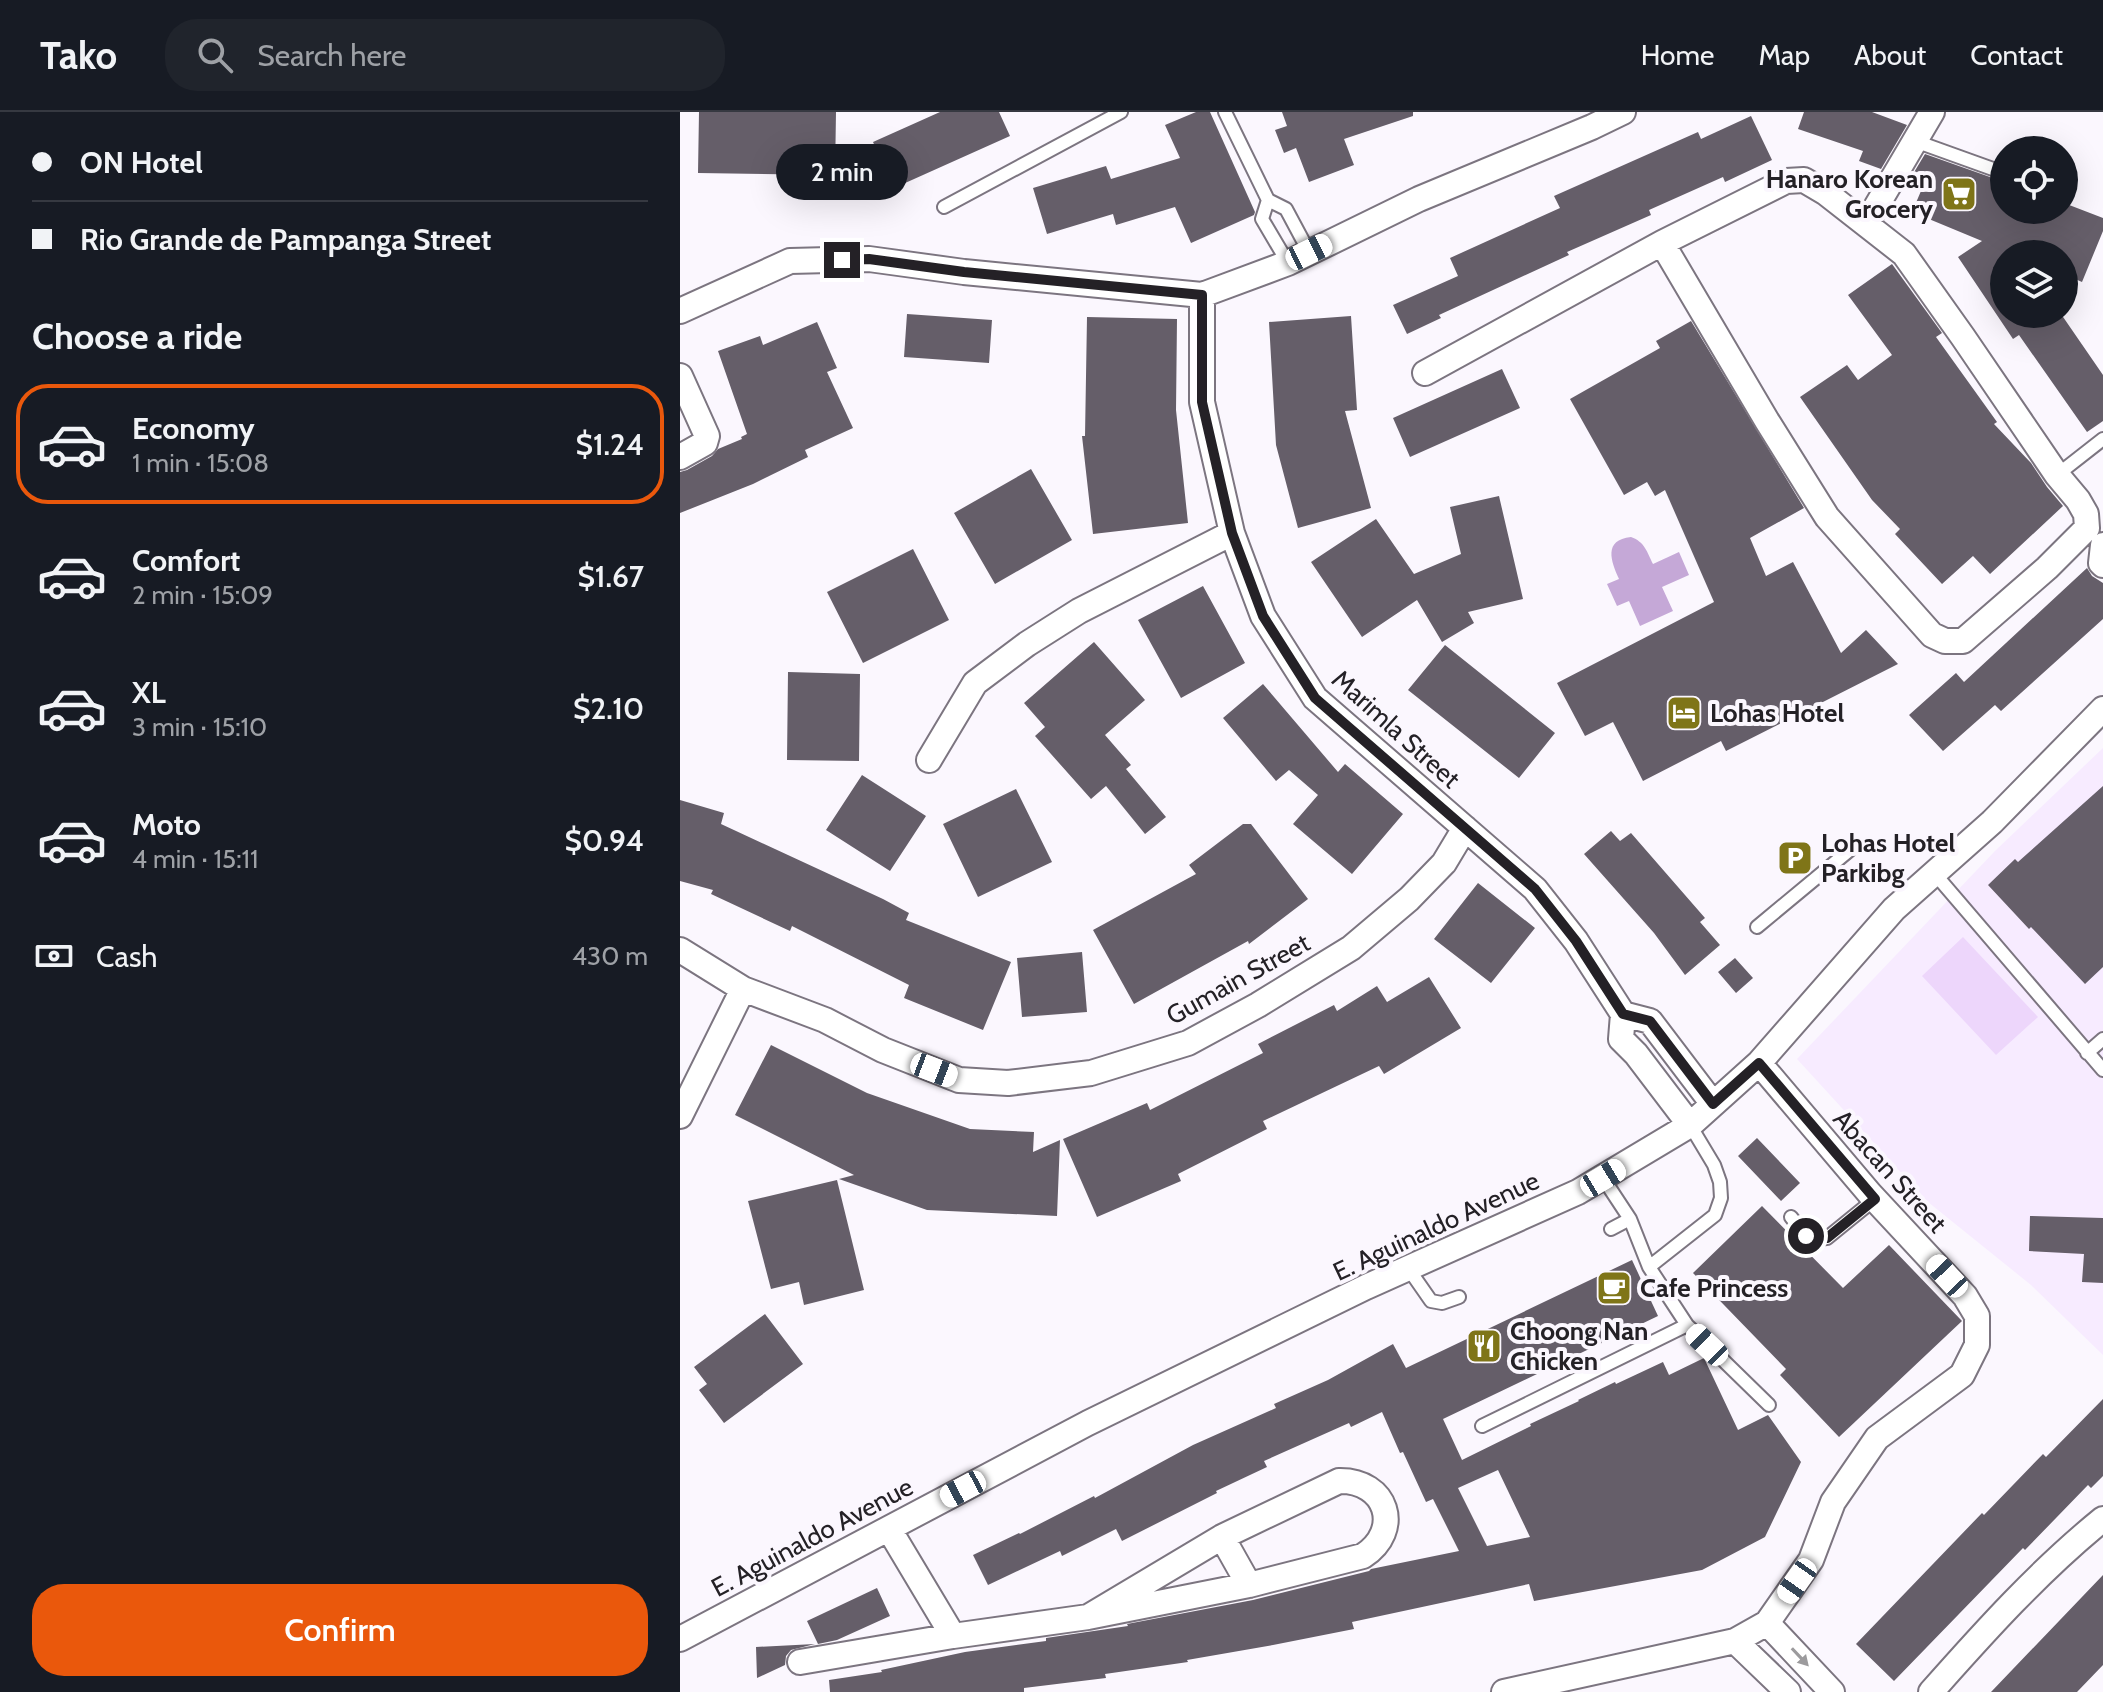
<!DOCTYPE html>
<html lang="en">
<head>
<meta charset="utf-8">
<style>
	body { margin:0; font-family:Cabin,sans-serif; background:#20242c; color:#f1f3f6; height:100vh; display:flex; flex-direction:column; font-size:30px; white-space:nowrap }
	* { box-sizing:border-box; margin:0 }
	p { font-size:26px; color:#9ea1a6 }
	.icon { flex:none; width:44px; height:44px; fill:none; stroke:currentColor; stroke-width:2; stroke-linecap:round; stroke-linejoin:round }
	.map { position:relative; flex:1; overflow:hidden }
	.side { display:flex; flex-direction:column; background:#171b24; width:680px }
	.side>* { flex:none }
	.banner { display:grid; align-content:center; height:176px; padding:0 32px; background:#171b24 }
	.tools { position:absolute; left:1310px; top:24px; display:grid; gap:16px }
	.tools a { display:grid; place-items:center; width:88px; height:88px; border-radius:50%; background:#171b24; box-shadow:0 8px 32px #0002; font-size:40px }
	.end { position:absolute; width:36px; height:36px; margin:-18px; border:10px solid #242126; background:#fff; box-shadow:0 0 0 4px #fff }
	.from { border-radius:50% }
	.bubble { position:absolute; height:56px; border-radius:28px; background:#171b24; box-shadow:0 8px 32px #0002; font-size:26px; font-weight:600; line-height:56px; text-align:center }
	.car { position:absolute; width:24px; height:48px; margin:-24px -12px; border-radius:10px; box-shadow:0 0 6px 2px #0007; background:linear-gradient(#fff 24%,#345 0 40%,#fff 0 76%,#345 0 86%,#fff 0) }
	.banner b { display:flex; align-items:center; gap:28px; height:76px; font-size:30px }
	.banner b+b { border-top:2px solid #363941 }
	.banner i { width:20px; height:20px; background:#f1f3f6 }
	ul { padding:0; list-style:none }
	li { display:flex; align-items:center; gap:24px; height:120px; margin:0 16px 12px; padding:0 16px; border:4px solid transparent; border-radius:32px }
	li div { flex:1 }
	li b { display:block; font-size:30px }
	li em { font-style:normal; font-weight:600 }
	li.selected { border-color:#ea580c }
	li>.icon { width:72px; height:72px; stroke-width:1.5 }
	h2 { padding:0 32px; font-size:36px; line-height:96px }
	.pay { display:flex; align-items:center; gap:20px; height:88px; padding:0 32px; font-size:30px }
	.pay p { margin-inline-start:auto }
	.action { display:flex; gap:16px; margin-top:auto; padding:16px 32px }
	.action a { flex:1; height:92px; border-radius:32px; background:#ea580c; color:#fff; font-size:32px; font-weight:600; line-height:92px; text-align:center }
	header { display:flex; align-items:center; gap:48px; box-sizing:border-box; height:112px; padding:0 40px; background:#171b24; border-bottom:2px solid #363941 }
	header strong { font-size:38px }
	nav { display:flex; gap:44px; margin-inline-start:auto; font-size:28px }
	.search { width:560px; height:72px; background:#20242c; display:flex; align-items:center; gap:20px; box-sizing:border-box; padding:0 28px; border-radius:32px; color:#9ea1a6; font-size:30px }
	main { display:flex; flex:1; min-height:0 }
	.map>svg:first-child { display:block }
</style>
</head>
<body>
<header>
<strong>Tako</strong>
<div class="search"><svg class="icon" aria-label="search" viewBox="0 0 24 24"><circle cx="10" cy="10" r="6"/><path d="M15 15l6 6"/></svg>Search here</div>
<nav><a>Home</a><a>Map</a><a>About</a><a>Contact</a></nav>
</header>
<main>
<section class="side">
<div class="banner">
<b><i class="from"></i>ON Hotel</b>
<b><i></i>Rio Grande de Pampanga Street</b>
</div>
<h2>Choose a ride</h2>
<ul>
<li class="selected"><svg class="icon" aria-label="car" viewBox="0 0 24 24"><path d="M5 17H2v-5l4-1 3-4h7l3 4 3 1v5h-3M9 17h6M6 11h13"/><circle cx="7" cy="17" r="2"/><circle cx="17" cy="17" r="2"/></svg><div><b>Economy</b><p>1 min · 15:08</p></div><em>$1.24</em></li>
<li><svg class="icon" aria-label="car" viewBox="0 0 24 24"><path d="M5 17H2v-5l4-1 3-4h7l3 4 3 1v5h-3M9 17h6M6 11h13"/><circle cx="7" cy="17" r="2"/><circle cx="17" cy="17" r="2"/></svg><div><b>Comfort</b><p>2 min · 15:09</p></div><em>$1.67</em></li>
<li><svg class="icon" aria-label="car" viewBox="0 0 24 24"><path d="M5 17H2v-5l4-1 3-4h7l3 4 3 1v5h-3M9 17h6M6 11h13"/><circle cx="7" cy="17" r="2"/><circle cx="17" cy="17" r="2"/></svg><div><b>XL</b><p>3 min · 15:10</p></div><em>$2.10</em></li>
<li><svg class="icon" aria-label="car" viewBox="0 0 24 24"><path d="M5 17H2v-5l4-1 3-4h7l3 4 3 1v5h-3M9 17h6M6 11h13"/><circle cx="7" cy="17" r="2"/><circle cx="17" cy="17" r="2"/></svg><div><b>Moto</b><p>4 min · 15:11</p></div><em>$0.94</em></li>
</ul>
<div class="pay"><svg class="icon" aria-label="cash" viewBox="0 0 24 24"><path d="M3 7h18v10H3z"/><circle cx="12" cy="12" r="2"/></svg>Cash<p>430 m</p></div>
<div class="action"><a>Confirm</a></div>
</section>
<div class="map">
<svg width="1423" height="1580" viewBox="0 0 1423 1580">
	<rect width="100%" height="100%" fill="#fbf7fe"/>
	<!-- built -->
	<path fill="#f7ebff" d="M1423,636v607l-72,-70 -103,-83 -131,-143 198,-208z"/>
	<!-- green -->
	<path fill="#edd6fb" d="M1283,825l75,80 -42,38 -74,-79z"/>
	<!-- water -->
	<path fill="#c5a8d7" d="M951,425c14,5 16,15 22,27l26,-12 10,23 -27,12 11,24 -33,15 -11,-25 -12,5 -10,-22 12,-5c-8,-18 -16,-39 12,-42z"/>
	<!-- building -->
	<path fill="#655e69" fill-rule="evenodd" d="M19,0h137l-1,63 -137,-2z
		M260,0h59l11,24 -116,52 -21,-46z
		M516,0h14l45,100 -1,3 -63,28 -16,-36 -59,18 -3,-11 -66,20 -14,-46 73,-22 5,13 69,-21 -15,-33z
		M602,0h131v4l-69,23 10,26 -45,17 -13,-34 -12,5 -9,-23 12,-4z
		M1124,0h68l35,13 -26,44 -22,-8 4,-10 -65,-22z
		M1071,4l21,44 -47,22 -2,-5 -74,33 2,5 -84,37 2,3 -130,60 2,3 -34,16 -14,-29 65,-29 -8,-18 110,-50 -6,-12 144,-64 3,7z
		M1245,42l79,28v28h60v-7l39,15v13l-21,51 -18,-8v-20h-60v60h57l42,61v46l-16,11 -68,-97 -6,4 -55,-82 24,-16 -70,-29 12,-28 -14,-5z
		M1212,152l50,69 -6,4 61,85 -3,2 37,39 16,24 16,19 -73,68 -17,-18 -31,28 -47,-50 5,-5 -28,-29 -72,-103 47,-32 11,15 34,-25 -44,-60z
		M227,202l85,6 -3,43 -85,-6z
		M671,204l6,94 -12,1 26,97 -73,20 -22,-83 -7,-123z
		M407,205l90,2 -1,91 12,113 -95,11 -11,-98h3z
		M1011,209l113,187 -54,30 16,38 27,-14 48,91 25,-23 32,34 -172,87 -5,-10 -78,40 -30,-59 -28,14 -28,-53 157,-81 -49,-112 -10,6 -8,-14 -23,13 -54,-96 90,-51 -4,-7z
		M137,210l20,46 -10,4 26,56 -48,22 3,7 -55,27 -73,29v-41l7,-2 25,-14 6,-7 24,-10 -1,-2 6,-3 -29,-83 42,-15 3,9z
		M822,257l18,39 -110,49 -17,-39z
		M351,357l41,71 -77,44 -41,-71z
		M819,384l24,103 -55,13 6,11 -32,19 -25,-42 -55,37 -51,-75 65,-43 38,55 47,-20 -11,-47z
		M233,437l36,71 -86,43 -36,-71z
		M1407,456l5,8 11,7v36l-102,92 -6,-6 -52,46 -34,-36 47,-42 8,9z
		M523,474l42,77 -64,35 -43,-78z
		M414,530l51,58 -40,35 26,30 -5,4 40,48 -21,17 -39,-48 -15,13 -56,-63 10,-9 -21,-24z
		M765,533l110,88 -36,45 -111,-88z
		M108,560l72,2 -1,87 -72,-1z
		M583,572l75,88 7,-8 58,50 -51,60 -59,-50 25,-29 -29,-25 -13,11 -53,-63z
		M182,663l64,41 -36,55 -64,-41z
		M1423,674v181l-18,17 -54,-57 -2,2 -41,-44 27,-26 3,3z
		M336,677l36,73 -74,35 -35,-73z
		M0,688l44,13 -3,11 162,75 26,14 -3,7 105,42 -28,68 -79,-32 5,-13 -117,-59 -2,5 -79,-37 2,-4 -33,-9z
		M563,712h8l57,75 -59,45 -1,-3 -114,63 -41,-74 103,-56 -7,-9z
		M931,719l9,10 11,-8 74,85 -5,4 20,23 -35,30 -31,-42 -70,-79z
		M798,771l57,45 -44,55 -57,-44z
		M402,840l5,60 -65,5 -5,-59z
		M1055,846l18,20 -17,15 -18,-21z
		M749,865l32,51 -77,46 -5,-8 -116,55 4,8 -89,45 3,7 -84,36 -34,-78 84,-36 3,7 113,-57 -5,-9 76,-39 3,6 40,-25 10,16z
		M91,933l96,48 103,36 64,3 -1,20 27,-12 -3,76 -130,-6 -88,-31 15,-4 -119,-60z
		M1077,1026l43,45 -19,18 -43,-45z
		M157,1068l27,110 -60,15 -5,-23 -28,7 -23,-88z
		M1082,1094l81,82 46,-43 73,76 -123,116 -59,-62 6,-6 -93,-96z
		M1350,1104l73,2v65l-21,-1 2,-28 -55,-3z
		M952,1148l26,56 -215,103 19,41 69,-34 -1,-2 49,-23 -1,-1 37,-18 1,2 47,-22 6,13 35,-17 34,72 30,-15 33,47 -36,75 -63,33 -168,31 -5,-17 -177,38 2,7 -81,16 -86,15 1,2 -83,12 1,4 -82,10v4h-194l-1,-12 53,-8 -1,-2 84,-18 81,-11v-3l82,-12 -1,-2 126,-24 116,-29 2,-2 88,-18 -26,-52 -7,3 -23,-50 -3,1 -18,-41 -31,15 -2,-4 -85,38 3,6 -51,24 1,2 -95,48 -6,-12 -54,27 -2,-5 -72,34 -15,-30 46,-22 1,1 74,-38 1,2 98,-53 83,-37 -2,-4 54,-24 65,-36 13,24zM818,1358l32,67 -43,9 -29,-58z
		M85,1202l38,50 -79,59 -25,-33 8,-6 -13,-17z
		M1423,1287v77l-12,12 -3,-3 -63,65 -2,-2 -129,133 -38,-37 126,-131 2,2 59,-61 3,3z
		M1423,1463v90l-26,27h-86z
		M197,1476l13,28 -53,24 -19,4 -11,-23z
		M135,1532l-24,6 -5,6 -1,9 -28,13 -1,-31z"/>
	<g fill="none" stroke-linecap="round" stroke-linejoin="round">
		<defs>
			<path id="service" d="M545,0l43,88 18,9 23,43
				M1235,29l89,32
				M588,88l-6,19 26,44
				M264,95l177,-95
				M1377,363l46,-36
				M1255,762l168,196
				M1077,815l94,-78
				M1407,941l16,-14
				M923,1066l27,41 19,48 38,58 82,80
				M1111,1105l15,19 10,3 11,-1 48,-39
				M931,1117l19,-10
				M969,1155l66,-52 6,-17 -1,-16 -6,-17 -24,-40
				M728,1156l23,33 11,2 17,-6
				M802,1314l205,-101"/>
			<path id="minor" d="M1186,112l66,-112
				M522,183v107l30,131 31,83 52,82 220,191 41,52 47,73 27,7 63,83
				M0,199l110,-50 79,-2 95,13 238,23 86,-32 131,-64 173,-72 31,-15
				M745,261l237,-130 124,-62 18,-1 22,13 78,61 59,83 94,138 21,25 8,14 1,14 -40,40 -84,73h-18l-13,-6 -105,-118 -60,-96 -105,-178
				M0,264l27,60 -2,7 -25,14
				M1423,433l-2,18 2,2
				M249,648l46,-77 52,-39 52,-33 153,-78
				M0,838l63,39 82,31 58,30 76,30 49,3 83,-10 97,-30 70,-38 93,-57 58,-49 35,-36 21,-35
				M943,902l-2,25 15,15 54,71
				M0,1004l63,-127
				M209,1417l64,107
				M542,1425l27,48
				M1087,1511l65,69
				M0,1527l408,-216 278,-136 212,-95 112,-67 69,-62 135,-154 98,-87 111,-113
				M1055,1529l53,51
				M120,1550l153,-26 135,-19 161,-32 114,-29c40,-26 24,-76 -24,-75l-117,56 -134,80
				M824,1580l231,-51 32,-18 44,-63 22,-58 44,-64 85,-63 15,-30v-29l-12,-20 -95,-102 -111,-131
				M1251,1580c54,-61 109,-122 172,-173"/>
		</defs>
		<!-- service casing -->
		<use href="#service" stroke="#7c7580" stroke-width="16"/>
		<!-- minor casing -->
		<use href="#minor" stroke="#7c7580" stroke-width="28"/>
		<!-- service -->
		<use href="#service" stroke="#fff" stroke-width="12"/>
		<!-- minor -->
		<use href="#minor" stroke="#fff" stroke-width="24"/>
	</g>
	<!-- one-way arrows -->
	<defs><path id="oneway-solid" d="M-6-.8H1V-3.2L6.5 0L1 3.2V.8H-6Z" transform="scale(2)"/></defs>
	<use fill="#9c9b9d" href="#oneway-solid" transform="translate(1120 1545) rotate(47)"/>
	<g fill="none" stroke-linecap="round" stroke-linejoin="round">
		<!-- route -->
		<path stroke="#242126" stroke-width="10" d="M162,148l27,-1 95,13 238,23v107l30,131 31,83 52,82 220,191 41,52 47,73 27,7 63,83 46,-41 116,136 -48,39 -11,1 -10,-3"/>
	</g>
	<!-- icons -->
	<defs>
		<symbol id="supermarket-square" viewBox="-11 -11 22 22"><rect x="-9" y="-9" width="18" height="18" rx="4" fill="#7f7518" stroke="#fbf7fe"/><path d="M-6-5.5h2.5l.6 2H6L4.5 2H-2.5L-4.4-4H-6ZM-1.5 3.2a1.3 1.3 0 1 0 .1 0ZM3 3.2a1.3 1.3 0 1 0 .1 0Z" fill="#fff"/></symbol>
		<symbol id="hotel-square" viewBox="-11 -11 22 22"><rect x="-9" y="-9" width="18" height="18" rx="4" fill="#7f7518" stroke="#fbf7fe"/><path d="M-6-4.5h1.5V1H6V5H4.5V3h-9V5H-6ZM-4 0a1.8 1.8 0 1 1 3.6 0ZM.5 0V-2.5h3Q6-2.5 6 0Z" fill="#fff"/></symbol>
		<symbol id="parking-square" viewBox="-11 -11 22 22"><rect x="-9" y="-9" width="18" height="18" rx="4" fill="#7f7518" stroke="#fbf7fe"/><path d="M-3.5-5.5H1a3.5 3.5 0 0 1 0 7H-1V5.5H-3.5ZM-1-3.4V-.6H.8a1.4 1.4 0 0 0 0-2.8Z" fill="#fff"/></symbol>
		<symbol id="cafe-square" viewBox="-11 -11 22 22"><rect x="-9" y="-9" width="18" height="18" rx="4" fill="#7f7518" stroke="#fbf7fe"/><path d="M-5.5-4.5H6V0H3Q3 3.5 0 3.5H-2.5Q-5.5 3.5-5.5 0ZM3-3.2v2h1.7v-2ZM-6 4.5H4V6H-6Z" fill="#fff"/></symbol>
		<symbol id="restaurant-square" viewBox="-11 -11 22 22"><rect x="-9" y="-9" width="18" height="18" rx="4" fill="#7f7518" stroke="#fbf7fe"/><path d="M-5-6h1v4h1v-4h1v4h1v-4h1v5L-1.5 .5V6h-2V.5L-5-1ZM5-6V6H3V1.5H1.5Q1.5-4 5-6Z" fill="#fff"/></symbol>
	</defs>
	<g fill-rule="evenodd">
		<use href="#supermarket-square" x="1259" y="62" width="40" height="40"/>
		<use href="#hotel-square" x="984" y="581" width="40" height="40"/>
		<use href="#parking-square" x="1095" y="726" width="40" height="40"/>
		<use href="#cafe-square" x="914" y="1156" width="40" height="40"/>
		<use href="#restaurant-square" x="784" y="1214" width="40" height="40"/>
	</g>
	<g text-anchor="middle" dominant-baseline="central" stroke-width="8" stroke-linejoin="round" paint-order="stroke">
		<!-- poi labels -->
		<g font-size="26" font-weight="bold" fill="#242126" stroke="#fbf7fe" text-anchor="start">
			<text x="1253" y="67" text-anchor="end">Hanaro Korean<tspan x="1253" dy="30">Grocery</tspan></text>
			<text x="1030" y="601">Lohas Hotel</text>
			<text x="1141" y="731">Lohas Hotel<tspan x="1141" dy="30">Parkibg</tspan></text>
			<text x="960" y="1176">Cafe Princess</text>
			<text x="830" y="1219">Choong Nan<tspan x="830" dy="30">Chicken</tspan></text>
		</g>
		<!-- street labels -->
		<g font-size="26" fill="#242126" stroke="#fbf7fe">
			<text transform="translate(716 617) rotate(42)">Marimla Street</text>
			<text transform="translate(558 867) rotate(-29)">Gumain Street</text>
			<text transform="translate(1210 1059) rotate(48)">Abacan Street</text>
			<text transform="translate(756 1114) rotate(-25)">E. Aguinaldo Avenue</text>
			<text transform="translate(132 1425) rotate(-28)">E. Aguinaldo Avenue</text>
		</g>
	</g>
</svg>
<div class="tools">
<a><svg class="icon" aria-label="locate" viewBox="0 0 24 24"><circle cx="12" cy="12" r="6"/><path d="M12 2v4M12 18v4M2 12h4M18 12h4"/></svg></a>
<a><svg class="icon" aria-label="layers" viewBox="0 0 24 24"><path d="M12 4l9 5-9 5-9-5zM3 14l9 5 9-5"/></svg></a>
</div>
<i class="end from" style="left:1126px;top:1124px"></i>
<i class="end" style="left:162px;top:148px"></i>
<div class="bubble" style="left:96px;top:32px;width:132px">2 min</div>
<i class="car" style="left:629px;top:140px;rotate:64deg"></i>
<i class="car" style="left:254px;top:958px;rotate:111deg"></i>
<i class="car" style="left:923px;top:1066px;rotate:59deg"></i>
<i class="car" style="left:1267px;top:1164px;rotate:317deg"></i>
<i class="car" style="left:1027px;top:1233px;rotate:314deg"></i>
<i class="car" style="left:283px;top:1377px;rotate:242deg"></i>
<i class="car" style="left:1117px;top:1469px;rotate:215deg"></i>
</div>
</main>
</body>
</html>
